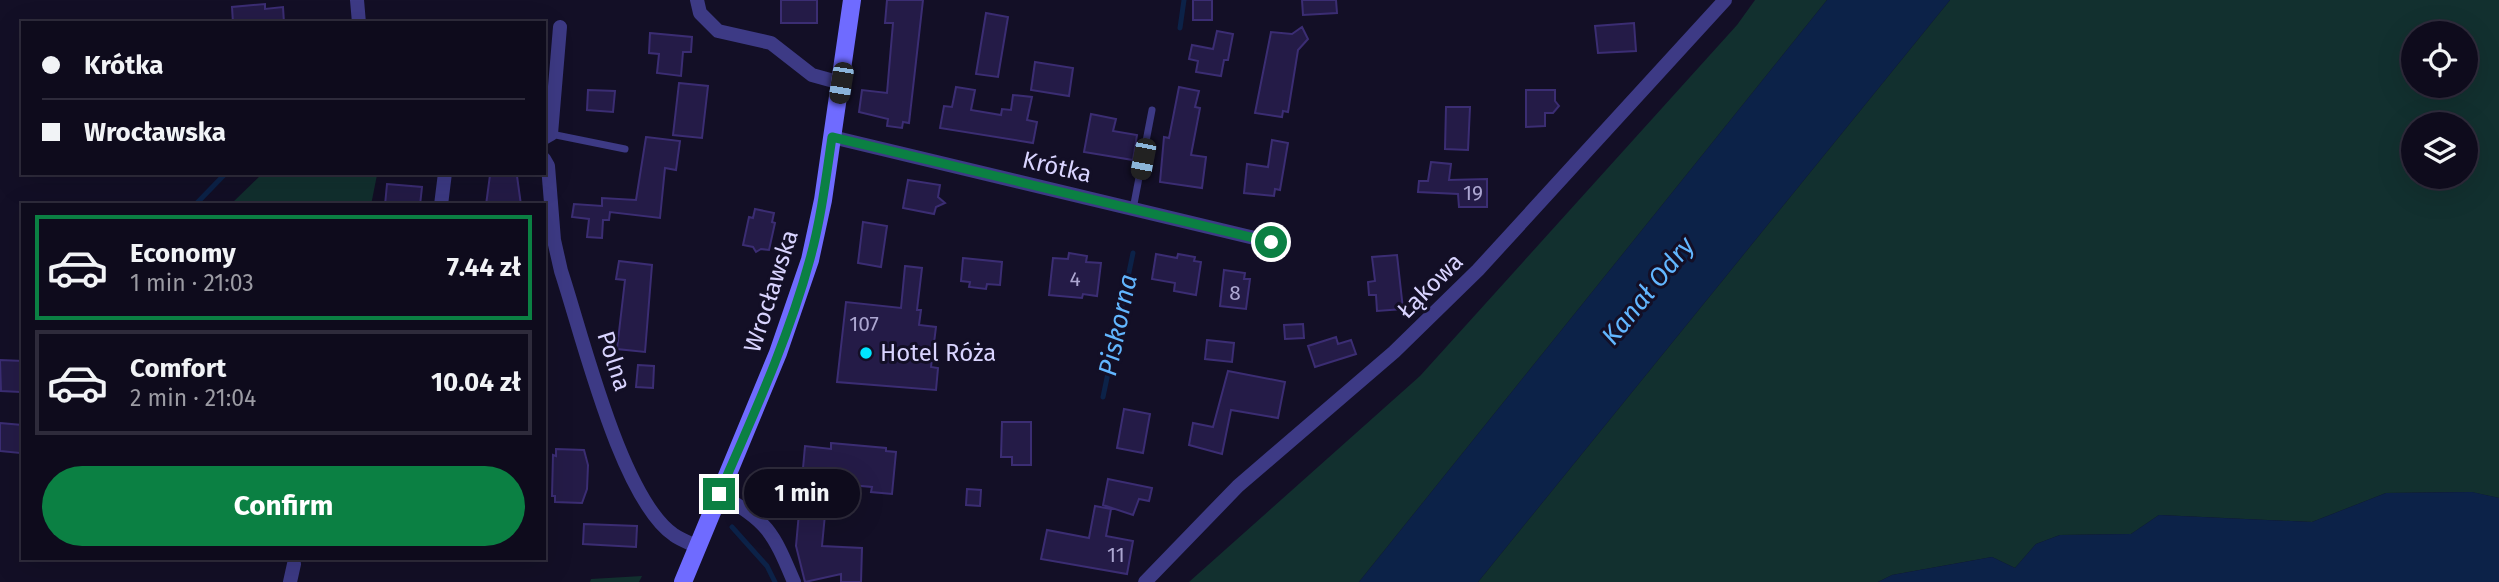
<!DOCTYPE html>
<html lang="en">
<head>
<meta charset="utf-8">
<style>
	body { margin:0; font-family:"Fira Sans",sans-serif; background:#1c1929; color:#f1f3f6; height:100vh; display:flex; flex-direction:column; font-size:26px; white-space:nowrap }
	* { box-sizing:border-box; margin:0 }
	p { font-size:23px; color:#9b9ba3 }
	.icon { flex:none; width:38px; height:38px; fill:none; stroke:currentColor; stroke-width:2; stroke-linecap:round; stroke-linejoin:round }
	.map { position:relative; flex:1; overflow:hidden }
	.sheet { position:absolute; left:21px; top:203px; width:525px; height:357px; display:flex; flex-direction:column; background:#0e0b1c; border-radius:0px; box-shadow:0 7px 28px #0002,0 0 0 2px #2e2b3b }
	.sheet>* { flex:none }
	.banner { position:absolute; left:21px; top:21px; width:525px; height:154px; border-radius:0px; box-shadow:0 7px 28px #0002,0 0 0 2px #2e2b3b; display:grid; align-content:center; height:154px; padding:0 21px; background:#0e0b1c }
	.tools { position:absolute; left:2401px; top:21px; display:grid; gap:14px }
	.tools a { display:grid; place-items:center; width:77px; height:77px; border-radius:50%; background:#0e0b1c; box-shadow:0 7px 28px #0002,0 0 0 2px #2e2b3b; font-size:35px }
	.end { position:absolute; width:32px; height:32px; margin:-16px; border:9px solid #0b8043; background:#fff; box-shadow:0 0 0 4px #fff }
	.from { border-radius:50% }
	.bubble { position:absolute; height:49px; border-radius:24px; background:#0e0b1c; box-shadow:0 7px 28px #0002,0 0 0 2px #2e2b3b; font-size:23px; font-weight:700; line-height:49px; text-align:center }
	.car { position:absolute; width:21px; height:42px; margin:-21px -10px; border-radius:9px; box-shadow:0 0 5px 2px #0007; background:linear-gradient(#222 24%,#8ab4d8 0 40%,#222 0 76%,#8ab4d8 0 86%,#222 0) }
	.banner b { display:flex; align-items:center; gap:24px; height:66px; font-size:26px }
	.banner b+b { border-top:2px solid #2e2b3b }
	.banner i { width:18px; height:18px; background:#f1f3f6 }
	ul { padding:12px 0 0; list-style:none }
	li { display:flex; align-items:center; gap:21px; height:105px; margin:0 14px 10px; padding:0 7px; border:4px solid #2e2b3b; border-radius:0px }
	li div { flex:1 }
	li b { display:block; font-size:26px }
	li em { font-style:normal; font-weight:700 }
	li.current { border-color:#0b8043 }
	li>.icon { width:63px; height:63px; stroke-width:1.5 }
	.button { display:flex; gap:14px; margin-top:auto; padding:14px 21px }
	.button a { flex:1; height:80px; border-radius:42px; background:#0b8043; color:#fff; font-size:28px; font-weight:700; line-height:80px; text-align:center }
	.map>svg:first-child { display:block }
</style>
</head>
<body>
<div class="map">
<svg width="2499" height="582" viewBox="0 0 2499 582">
	<rect width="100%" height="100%" fill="#130f26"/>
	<!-- green -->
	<path fill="#12302f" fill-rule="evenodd" d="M1755,0h72l-468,582h-170l231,-206 317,-351z
		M1950,0h549v498l-28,-6 -85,1 -74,29 -153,-7 -28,19 -71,1 -24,9 -21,24 -23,-11 -100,18 -14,7h-400zM2413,33h53v53h-53zM2413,124h53v53h-53z
		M263,173l114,2 -6,30h-141z
		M642,576l-3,6h-49l1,-3z"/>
	<!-- water -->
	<path fill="#0c2248" d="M1827,0h123l-472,582h-119z
		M2472,492l27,6v84h-621l14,-7 100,-18 23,11 21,-24 24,-9 71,-1 28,-19 153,7 74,-29z"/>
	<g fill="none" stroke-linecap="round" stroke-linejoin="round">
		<!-- stream -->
		<path stroke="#0c2248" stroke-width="5" d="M1180,28l4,-28
			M195,205l31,-32
			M1103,397l30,-144
			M732,527l35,39 8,16"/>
	</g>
	<!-- building -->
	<path fill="#241b47" stroke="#3b2d73" stroke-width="2" d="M781,0h36v23h-36z
		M887,0h36l-14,123 -6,-1 -1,6 -15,-2 1,-7 -29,-7 3,-22 25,3 6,-70h-8z
		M1193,0h19v20h-19z
		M1302,0h34l1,13 -34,2z
		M265,4v5l18,-2 1,16h-51l-1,-16z
		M986,13l22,4 -10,60 -22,-3z
		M1634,23l2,28 -38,2 -3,-27z
		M1302,27l6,12 -10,11 -10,62 -5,-1 -1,6 -27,-4 16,-81 21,2z
		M1217,31l16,3 -5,26h-4l-3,16 -25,-4 2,-11 -9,-2 3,-14 21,4z
		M650,33l42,4 -1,15h-8l-2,24 -24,-3 2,-19 -10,-1z
		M1035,62l38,6 -4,28 -38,-6z
		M679,83l29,3 -6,52 -29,-3z
		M956,87l19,3 -4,20 30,5 1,-6 9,1 2,-15 19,2 -5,23 10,2 -4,21 -93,-15 4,-22 8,1z
		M1179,87l20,4 -4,16 5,1 -9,47 15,2 -4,31 -42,-6 4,-45 5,1z
		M588,90l27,1 -2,21 -26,-2z
		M1526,90h29v11l4,5 -6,7h-8v13l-19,1z
		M1446,107h24l-2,43 -23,-1z
		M1091,114l25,5 -3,12 24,4 -4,25 -49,-8z
		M646,137l34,4 -4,29 -11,-2 -5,50 -50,-6 -1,8h-6l-1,18 -15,-1 2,-18 -17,-2 2,-13 28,2v-8l34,2z
		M1272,140l16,3 -8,47 -5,-1 -1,7 -30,-3 3,-29 21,3z
		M1431,162l20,2 -2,16 38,-1v28h-28l-1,-13 -40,-2 1,-11h9z
		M490,175l27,1 4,29h-35z
		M908,180l32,5 -2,12 7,6 -9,4 -2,7 -31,-6z
		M387,184l35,3 -2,18h-35z
		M755,209l19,4 -2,9 3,1 -6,27 -8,-1 -5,3 -3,-5 -10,-2 6,-28 4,1z
		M863,222l24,4 -6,41 -23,-4z
		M1069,253l18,3 -1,6 15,1 -4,33 -14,-2 -1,4 -33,-3 4,-37 15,1z
		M1156,254l21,4 1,-4 17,3 -1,4 7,1 -5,33 -22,-4 1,-8 -23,-4z
		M1397,255l6,54 -26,2 -1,-16h-7l-1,-13 7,-1 -3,-24z
		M963,258l39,4 -2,23 -13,-1 -1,5 -17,-2 1,-5 -9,-1z
		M619,261l33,4 -7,87 -28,-3 8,-69 -9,-1z
		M905,266l17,2 -5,42h4l-2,15 17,2 -5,40 7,1 -2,22 -99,-8 9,-80 55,6z
		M1224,270l21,3 -1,6h6l-4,30 -26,-3z
		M1303,324l1,14 -19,1 -1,-14z
		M1336,337l2,7 13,-4 5,14 -41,13 -7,-21z
		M1207,340l27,3 -2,19 -27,-3z
		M0,360l23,1 -3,31 -19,-1z
		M638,365l16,1 -1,22 -17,-1z
		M1228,371l57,11 -7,36 -47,-8 -9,44 -33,-9 4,-22 20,4z
		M1124,409l26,5 -7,39 -26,-5z
		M1002,422h29v43h-19v-8h-11z
		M0,423l22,2 -2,28 -20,-2z
		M831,443l55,5v3l10,1 -4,42 -21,-2 1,-5 -44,-4 -6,63 40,2 -1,34h-20v-8l-36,8 -9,-36 9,-100 26,3z
		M556,449l28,1 4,15 -1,24 -5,14 -27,-1v-6h-3l1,-41 3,1z
		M1108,479l44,9 -3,13 -10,-2 -6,16 -30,-10z
		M967,489l14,1 -1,16 -14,-1z
		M1095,506l16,3 -5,27 27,5 -6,33 -86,-15 6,-29 42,8z
		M584,524l53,2 -1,21 -53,-3z"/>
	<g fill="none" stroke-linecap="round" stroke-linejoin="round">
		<!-- lane -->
		<path stroke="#3d3a85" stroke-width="7" d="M551,134l74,15
			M1133,209l19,-99"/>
		<!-- street -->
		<path stroke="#3d3a85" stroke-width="14" d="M357,0l2,23
			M697,0l3,13 18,18 53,12 41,32 29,8
			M832,137l439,105
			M544,138l7,-4 9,-107
			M544,159l4,7 6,74 7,31c21,63 60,228 113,264 7,5 16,8 24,12
			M441,205l4,-32
			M719,494c49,28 53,36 75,88
			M290,582l4,-18
			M1145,582l93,-96 156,-134 84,-82 247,-270"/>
		<!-- secondary -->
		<path stroke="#6f6bff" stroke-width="18" d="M683,582l95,-229 32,-93 13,-60 29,-200"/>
	</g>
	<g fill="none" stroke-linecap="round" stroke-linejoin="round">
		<!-- route -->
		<path stroke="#0b8043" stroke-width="9" d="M719,494c33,-76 69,-154 91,-235 11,-40 16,-81 22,-122l439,105"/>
	</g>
	<!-- markers -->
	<circle fill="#00e5ff" stroke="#130f26" stroke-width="2.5" cx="866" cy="353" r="7"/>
	<g text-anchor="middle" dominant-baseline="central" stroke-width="6" stroke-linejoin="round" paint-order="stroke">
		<!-- number labels -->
		<g font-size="21" fill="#aca6d1">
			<text x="1473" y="193">19</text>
			<text x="1075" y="279">4</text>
			<text x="1235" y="293">8</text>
			<text x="864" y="324">107</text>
			<text x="1116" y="555">11</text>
		</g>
		<!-- street labels -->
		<g font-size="24" fill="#d9d4ff" stroke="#130f26">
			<text transform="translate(1057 167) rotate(13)">Krótka</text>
			<text transform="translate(1430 286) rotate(-45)">Łąkowa</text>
			<text transform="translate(771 291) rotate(-72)">Wrocławska</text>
			<text transform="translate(614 361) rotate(72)">Polna</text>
		</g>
		<!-- poi labels -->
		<g font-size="24" fill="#d9d4ff" stroke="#130f26" text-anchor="start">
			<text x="880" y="353">Hotel Róża</text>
		</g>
		<!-- water labels -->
		<g font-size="26" font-style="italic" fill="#62b6ff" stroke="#130f26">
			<text transform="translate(1648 291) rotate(-51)">Kanał Odry</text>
			<text transform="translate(1118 325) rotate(-78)">Piskorna</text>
		</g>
	</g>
</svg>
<div class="tools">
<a><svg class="icon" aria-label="locate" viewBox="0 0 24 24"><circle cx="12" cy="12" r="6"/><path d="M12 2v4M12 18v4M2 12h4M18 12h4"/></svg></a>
<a><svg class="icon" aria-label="layers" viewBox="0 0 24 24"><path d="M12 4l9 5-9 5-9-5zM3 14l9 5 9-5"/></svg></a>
</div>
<i class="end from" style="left:1271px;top:242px"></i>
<i class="end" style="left:719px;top:494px"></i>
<div class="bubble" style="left:744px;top:469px;width:116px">1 min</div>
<i class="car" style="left:841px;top:83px;rotate:189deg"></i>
<i class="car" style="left:1143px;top:159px;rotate:191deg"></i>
<div class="banner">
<b><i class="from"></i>Krótka</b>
<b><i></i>Wrocławska</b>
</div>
<section class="sheet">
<ul>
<li class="current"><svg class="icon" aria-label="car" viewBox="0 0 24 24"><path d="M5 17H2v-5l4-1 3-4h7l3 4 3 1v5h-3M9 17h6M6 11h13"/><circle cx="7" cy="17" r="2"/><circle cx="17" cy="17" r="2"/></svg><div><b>Economy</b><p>1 min · 21:03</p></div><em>7.44 zł</em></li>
<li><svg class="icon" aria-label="car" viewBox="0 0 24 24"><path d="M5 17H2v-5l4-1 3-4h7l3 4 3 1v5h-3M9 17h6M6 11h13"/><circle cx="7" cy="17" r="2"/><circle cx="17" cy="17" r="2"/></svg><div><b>Comfort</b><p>2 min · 21:04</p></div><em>10.04 zł</em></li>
</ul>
<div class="button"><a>Confirm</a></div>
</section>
</div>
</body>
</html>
